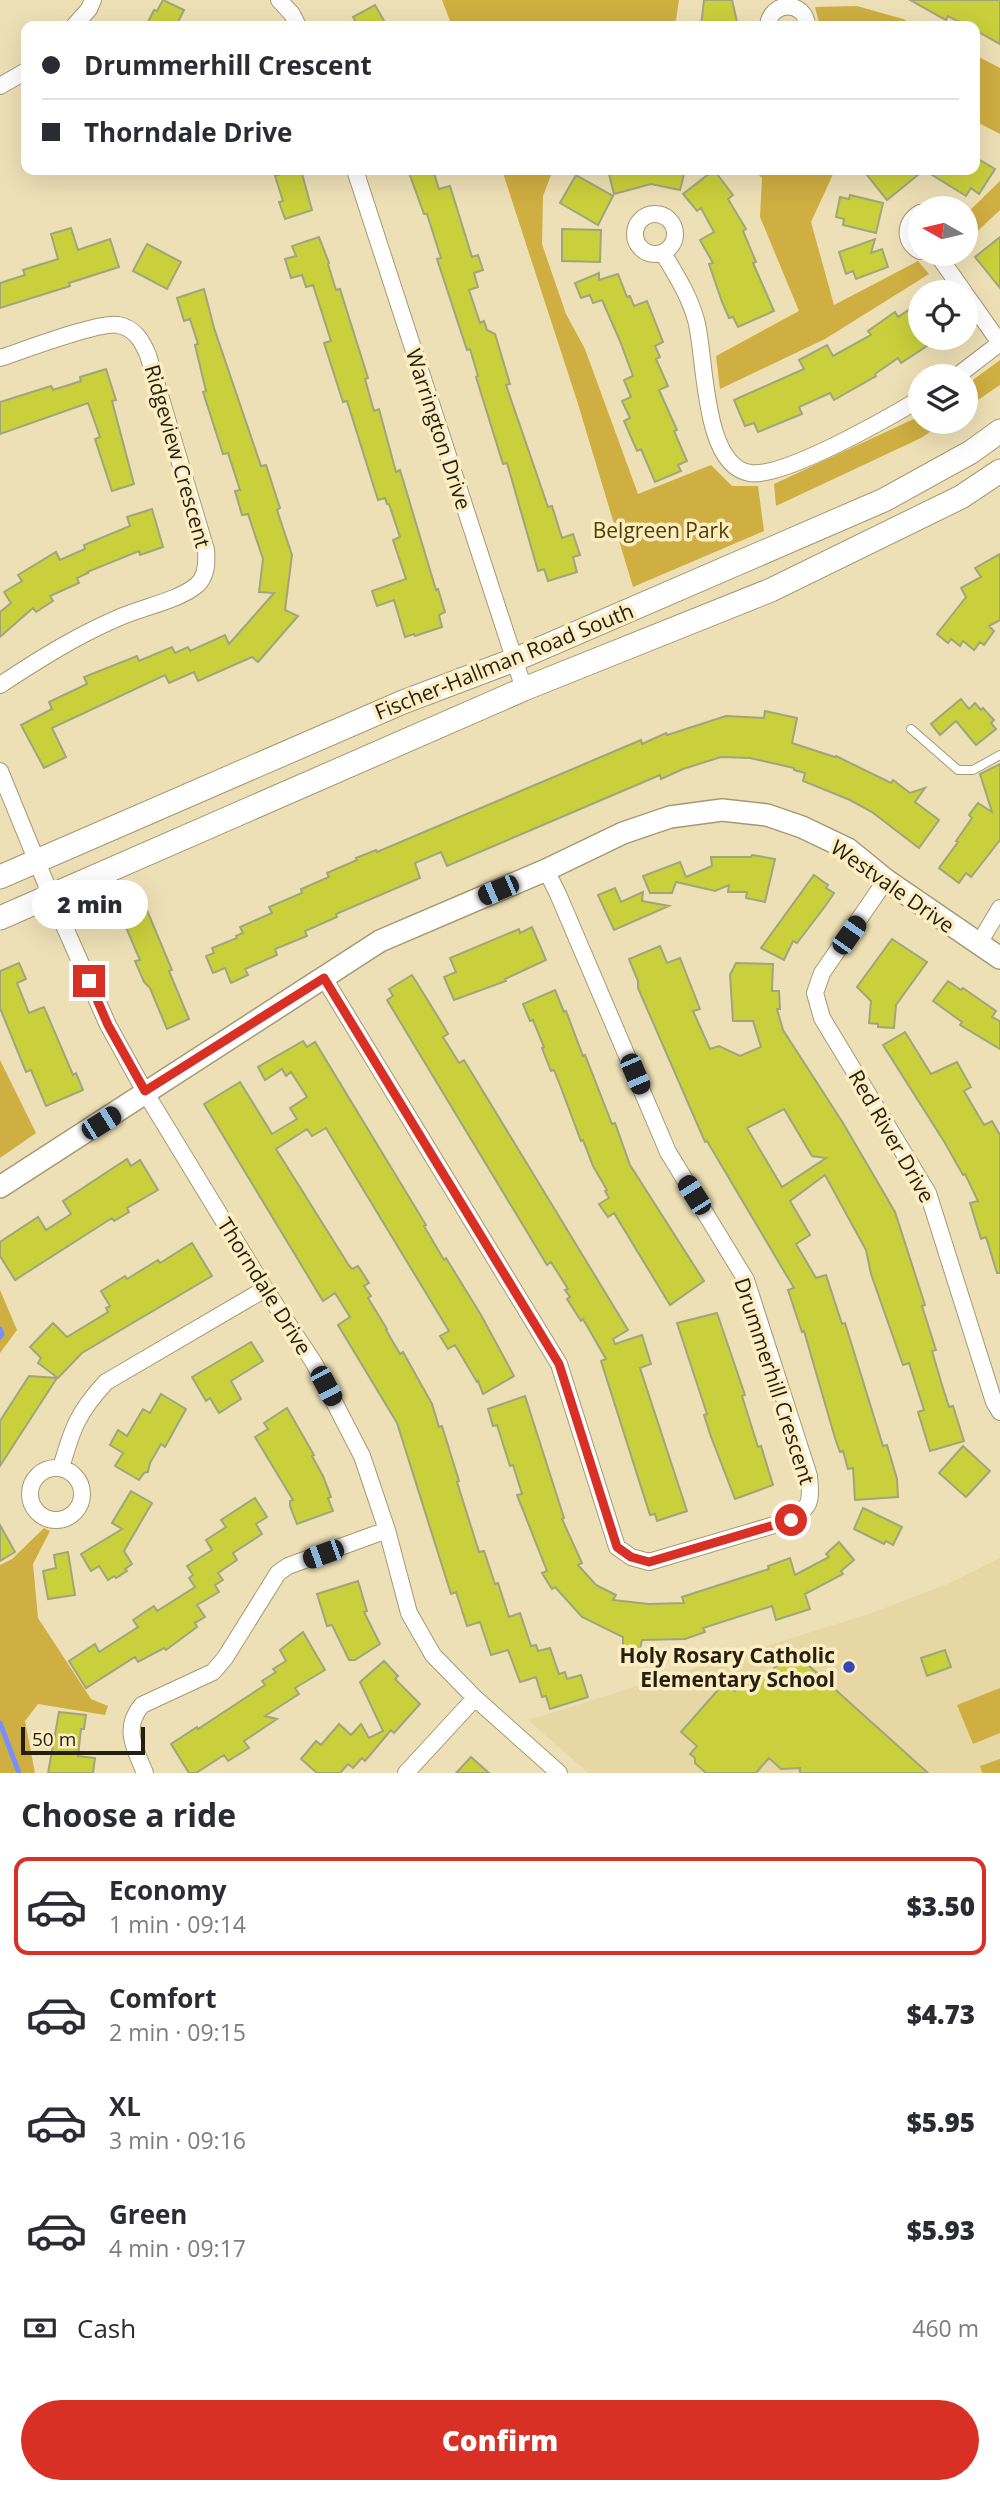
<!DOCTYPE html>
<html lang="en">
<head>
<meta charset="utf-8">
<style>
	body { margin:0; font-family:"Open Sans",sans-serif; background:#f7f7f7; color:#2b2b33; height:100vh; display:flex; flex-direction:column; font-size:26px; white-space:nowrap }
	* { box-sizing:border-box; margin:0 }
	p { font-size:23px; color:#7c7c81 }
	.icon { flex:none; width:38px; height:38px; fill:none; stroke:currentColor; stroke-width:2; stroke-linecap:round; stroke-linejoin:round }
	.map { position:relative; height:1773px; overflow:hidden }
	.panel { display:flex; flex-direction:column; background:#fff; flex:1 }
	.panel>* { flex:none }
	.hud { position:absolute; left:21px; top:21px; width:959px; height:154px; border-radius:14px; box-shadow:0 7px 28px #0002; display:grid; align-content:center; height:154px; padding:0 21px; background:#fff }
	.needle { width:46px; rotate:278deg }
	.tools { position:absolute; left:908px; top:196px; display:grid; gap:14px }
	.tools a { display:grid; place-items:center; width:70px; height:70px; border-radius:50%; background:#fff; box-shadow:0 7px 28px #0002; font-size:35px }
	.scale { position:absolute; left:21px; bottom:18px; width:124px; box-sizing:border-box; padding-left:7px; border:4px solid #241f0f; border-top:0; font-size:19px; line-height:24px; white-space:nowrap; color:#241f0f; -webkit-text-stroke:5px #fcedc3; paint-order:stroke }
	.end { position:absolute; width:32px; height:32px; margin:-16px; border:9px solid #d93025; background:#fff; box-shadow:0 0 0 4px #fff }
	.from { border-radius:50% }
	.bubble { position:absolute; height:49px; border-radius:24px; background:#fff; box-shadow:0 7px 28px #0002; font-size:23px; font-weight:800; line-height:49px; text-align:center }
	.car { position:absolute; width:21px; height:42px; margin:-21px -10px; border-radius:9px; box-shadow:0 0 5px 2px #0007; background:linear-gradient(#222 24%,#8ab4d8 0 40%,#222 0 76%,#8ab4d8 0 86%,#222 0) }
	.hud b { display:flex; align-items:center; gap:24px; height:66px; font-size:26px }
	.hud b+b { border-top:2px solid #e1e1e2 }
	.hud i { width:18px; height:18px; background:#2b2b33 }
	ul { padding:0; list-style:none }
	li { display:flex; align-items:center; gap:21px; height:98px; margin:0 14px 10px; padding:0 7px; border:4px solid transparent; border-radius:14px }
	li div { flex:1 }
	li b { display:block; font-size:26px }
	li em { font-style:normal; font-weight:800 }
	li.active { border-color:#d93025 }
	li>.icon { width:63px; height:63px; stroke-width:1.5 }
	h2 { padding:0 21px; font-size:32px; line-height:84px }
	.pay { display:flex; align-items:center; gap:18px; height:77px; padding:0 21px; font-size:26px }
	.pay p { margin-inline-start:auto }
	.action { display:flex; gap:14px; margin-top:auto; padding:14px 21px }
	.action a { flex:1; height:80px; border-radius:42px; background:#d93025; color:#fff; font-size:28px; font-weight:800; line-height:80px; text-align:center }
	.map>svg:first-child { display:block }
</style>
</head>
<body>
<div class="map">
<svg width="1000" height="1773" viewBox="0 0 1000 1773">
	<rect width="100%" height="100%" fill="#eee0b6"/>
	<!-- built -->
	<path fill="#e7d7a5" d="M1000,1558v215h-412l-60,-53 341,-106 81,-31z"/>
	<!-- green -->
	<path fill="#cfae42" d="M442,0h237l-4,26h-223z
		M857,6l46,13 14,7h-97l-5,-19z
		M975,55l25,13v66l-25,-13z
		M502,170h51l-10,26 -1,48 24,70 19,35 53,145 73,-29 21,21h26l6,45 -131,56 -55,-183z
		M753,170h82l-24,52 23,83 84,-44 11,13 -104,65 -105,50 -4,-33 83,-45 -39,-94 2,-39z
		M1000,181v29l-34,32v-28z
		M1000,360v25l-34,23v-23z
		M920,416v6h25l-24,16 -145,68 -2,-22z
		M0,1060l36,73 -36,25z
		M0,1290l17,40 -17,23z
		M44,1528l6,3 -17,33 5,54 53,81 17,7 -3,9 -67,-11 -13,17 10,52h-35v-208l12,-6z
		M1000,1688v45l-27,11 -16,-39z
		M1000,1759v14h-18l-2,-7z"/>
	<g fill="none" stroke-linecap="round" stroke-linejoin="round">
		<!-- stream -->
		<path stroke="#768ffd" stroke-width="5" d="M0,1329l2,5 -2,3
			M0,1723l19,50"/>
	</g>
	<!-- building -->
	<path fill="#cacf3c" stroke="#a1a57c" stroke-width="2" fill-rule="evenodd" d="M163,0l21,10 -8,16h-30l8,-16 3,1z
		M704,0h28l6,26h-37z
		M910,0h90v44l-25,-14v-4h-8l-19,-10 -2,4z
		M375,5l12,21h-29l-5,-9z
		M975,157l20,12 -16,25 -8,-6 -5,8 -42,-26 -37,30 -24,-30h112z
		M294,170h7l11,40 -27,9 -6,-17 4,-1 -8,-25z
		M408,170h25l6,19 11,-3 22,71 6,-2 5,15 -9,3 4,14 -9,3 11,33 4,-2 3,9 8,4 15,50 -4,1 42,122 4,-1 10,32 11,-4 7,21 -7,2 4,15 -29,9 -4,-12 -6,2 -31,-108 -4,1 -27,-87 2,-1 -8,-27 -3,1 -30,-91 4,-1 -14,-44h-3z
		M608,170h77l-5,20 -29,-6 -37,10z
		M714,170l19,25 -5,4 18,30 -3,2 13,31 -3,1 21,48 -36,16 -5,-10 -4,1 -7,-16 -13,-38 4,-1 -13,-23 14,-8 -13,-24 -4,3 -14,-17z
		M576,175l37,21 -15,29 -38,-22z
		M850,195l33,8 -7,30 -33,-8 1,-6 -8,-2 4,-20 9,2z
		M71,228l7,22 32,-11 9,28 -50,16 1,3 -70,22v-25l25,-8 -2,-5 35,-11 -7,-25z
		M562,229l39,1 -1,32 -38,-1z
		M319,237l10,26 -1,1 8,26 4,-1 28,89 -3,1 9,32 5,-2 17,63 4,-2 36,120 2,-1 7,23 -6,3 3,12 -27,9 -1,-2 -9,3 -11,-37 -17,6 -5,-15 34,-12 -13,-39 7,-3 -11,-33h-2l-2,-6 -7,2 -31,-99 -4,1 -19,-59 7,-2 -18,-56 -7,2 -4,-12 -11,3 -6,-19 11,-3 -4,-10z
		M1000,237v51l-25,-31z
		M875,239l-4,14 11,-4 6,18 -32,12 -3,-8 -7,3 -7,-22z
		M147,244l34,18 -14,27 -34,-18z
		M599,273v7l19,-6 9,23 3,-1 4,10 13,-5 16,41 -8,4 5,11 -4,2 12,27 -9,4 18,40 -3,1 13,30 -9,4 3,6 -26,11 -14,-33 -4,2 -13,-30 6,-3 -8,-17 9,-4 -7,-17 9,-4 -13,-35 -18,-41 -9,3 -3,-8 -9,3 -6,-15z
		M204,289l10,39 47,138 5,-1 14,43 -3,2 15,45 -7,55 13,6 -40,46 -6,-5 -54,24 -4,-9 -25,11 -4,-8 -113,53 14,29 -22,11 -23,-43 31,-16 -3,-7 38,-18 -3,-7 53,-21 2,5 33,-14 3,6 13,-6 2,4 35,-16 4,9 45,-51 -15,-1 4,-33 -15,-45 -6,1 -7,-24 5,-1 -12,-37 -5,1 -20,-62 3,-1 -11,-46 3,-1 -8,-25 -6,2 -7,-23z
		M920,302v36h19l-38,25 -3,-5 -23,16 1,2 -42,24 -4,-7 -31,14 3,7 -44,18 -4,-9 -9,3 -11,-26 70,-31 -5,-9 28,-15 6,11 38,-21 -3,-4 27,-19 3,5z
		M106,369l10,31 -4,1 22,83 -22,7 -17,-52 5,-2 -12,-34 -88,31v-32l51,-16 2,4 28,-9 -1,-4z
		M152,509l11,38 -23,8 -1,-4 -52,21 1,1 -11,5 2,5 -29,13 3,5 -17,11 -3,-4 -33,29v-25l11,-9 -7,-11 18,-11 -4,-6 38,-23 4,8 25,-11 -1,-4 46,-19 -3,-9z
		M1000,554v66l-11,6 5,5 -10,14 -4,-3 -6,8 -11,-9 -3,5 -9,-7 -3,4 -11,-9 29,-37 -5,-9 20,-11 -6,-9z
		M961,699l8,10 6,-6 6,7 2,-2 11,12 -3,3 5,6 -20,16 -20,-24 -16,14 -9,-11z
		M765,711l32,7 -5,25 43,14 1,-1 55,27 2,-3 17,13 15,-5 -10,14 24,18 -20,28 -47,-36 -22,-12 -47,-19 2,-8 -11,-3v-2l-44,-10 -29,-1 -38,12 -22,10 -1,-4 -213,91 -6,-14 -26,11 5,15 -84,36 1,3 -32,14 2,5 -32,13 2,6 -32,14 3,6 -17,8 -6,-15 -12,5 -7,-17 8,-3 -2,-5 25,-10 -1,-2 7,-3 -3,-6 32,-14 -3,-6 33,-14 -1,-4 28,-12 -2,-4 30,-13 -1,-2 20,-8 1,2 264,-112 1,4 24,-11 1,2 59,-19 38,2z
		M1000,764v76l-29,37 -5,-4 -7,10 -20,-15 19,-26 -2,-1 16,-23 -3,-3 9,-12 14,9 -12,-38z
		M752,855l23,4 -10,43 -19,-4 1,-6h-19l1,-7 -14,6 -39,-9 -4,11h-22l-7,-17 37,-14 6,15 26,-11 -1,-9h40z
		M814,875l14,10 -2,3 8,5 -8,12 -29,38 -4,-2 -9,19 -23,-12z
		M615,888l6,14 22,-10 -1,9 27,5 -55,24 -16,-35z
		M146,908l26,62 -3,1 20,48 -22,10 -17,-41 -6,-6 -9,-21 5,-1 -18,-42z
		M532,927l14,33 -41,19 1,2 -52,19 -10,-23 12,-5 -6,-14 69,-29 1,4z
		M892,939l35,23 -31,43 -2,23 -16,-1v-3l-9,-1 2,-22 -14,-14z
		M660,946l7,17 13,-5 20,51 -7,2 17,38 9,-3 21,10 21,-9 -8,-26h-20l-3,-46 6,-12 37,1 -1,27h7l1,18h-3l6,21 60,93 52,89 30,93 -3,1 14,44 -4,1 10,34 7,22 4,-1 11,35 -34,10 -12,-39 6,-2 -15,-47 -6,2 -32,-91 -5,-24 -41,-75 -35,26 20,34 -14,9 20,34 10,-3 16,49 3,-1 38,123 4,-1 10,34 1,18 -43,3 -2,-32 -5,1 -5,-18 -3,1 -5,-14 -31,-107 -2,1 -14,-42 6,-2 -87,-147 -2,1 -67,-154v-7l-9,-22zM784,1109l28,47 14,2 -44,29 -35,-59z
		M19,963l7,16 -9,4 12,30 15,-6 29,68 3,-2 7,17 -37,16 -15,-36 -5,2 -26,-64v-37z
		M412,975l31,50 5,9 -5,3 16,26 5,-3 164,270 -15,9 2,5 27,-9 9,29 -11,4 47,143 -30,10 -2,-7 -5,1 -49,-154 5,-2 -23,-40 -2,2 -14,-22 3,-2 -5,-7 3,-1 -17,-27 -4,3 -160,-265 6,-4 -4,-7z
		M948,981l13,9 2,-2 33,23 -4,6 8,4v28l-40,-24 2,-3 -29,-21z
		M555,990l9,22 2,-1 17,45 2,-1 27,69 3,-1 15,42 74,116 -34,24 -56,-92 -6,4 -9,-13 10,-6 -4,-7 2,-1 -14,-24 -10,-26 -2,1 -21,-56 -6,-15 -3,1 -9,-23 2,-1 -11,-27 -3,1 -7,-17z
		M905,1032l26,42 26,-12 14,25 -7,4 20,34 8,-4 8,14v138h-3l-11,-36 -5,2 -11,-36 8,-2 -13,-27 -2,1 -18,-32 -62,-98z
		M303,1041l4,6 8,-5 111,183 -2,1 20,34 2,-2 35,57 33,61 -31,18 -5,-13 -1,1 -22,-37 -7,4 -8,-13 9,-5 -123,-203 -14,8 -5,-7 -31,20 72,115 4,5 6,-3 11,17 -5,3 7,10 -3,2 19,31 -1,1 14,24 3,-2 29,52 7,23 3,-1 17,55 -2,1 22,70 5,-1 11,33 3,-1 11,34 11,-4 11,33 5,-1 2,6 12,-3 9,26 6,-2 2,7 14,-4 7,22 -38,12 -4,-13 -4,1 -6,-20 -16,5 -12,-32 -17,5 -11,-33 -13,4 -11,-34 -5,2 -54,-171 -59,-98 12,-8 -15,-24 -12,8 -119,-197 36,-22 32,52 25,-15 -7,-11 17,-11 -16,-25 -5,4 -4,-7 -17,11 -7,-13z
		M127,1159l4,7 9,-6 18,30 -31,18 2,4 -15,9 -2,-3 -97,62 -15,-24v-14l38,-25 8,13 25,-16 -8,-13z
		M192,1243l20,33 -130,77 -24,25 -20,-15 3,-5 -11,-11 23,-24 14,14 41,-25 -2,-4 4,-2 -9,-15 24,-15 2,3 31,-19 2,3z
		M717,1313l28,82 -3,1 16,51 3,-1 12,39 -38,14 -25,-65 -6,-19 3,-1 -30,-91z
		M251,1342l12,19 -32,20 10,18 -22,14 -9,-15 -4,3 -14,-24z
		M29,1376l28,2 -57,88v-45z
		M161,1394l25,15 -21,38 -4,-3 -11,19 -2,9 -4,1 -5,7 -24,-14 8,-13 -13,-8 8,-15 9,6 16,-27 7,4z
		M525,1396l39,122 -2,1 20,44 -4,2 18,20 20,10 -3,5 36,4 35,-1 -2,-6 87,-28 -1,-3 22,-8 5,17 34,-18 -3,-3 13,-12 15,18 -13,11 2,3 -38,20 5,15 -34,11 -4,-14 -69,22 2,4 -20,7 -43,1 -3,13 -16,-1v-15l-41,-20 -27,-30 -3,2 -10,-16 5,-2 -30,-76 5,-1 -9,-29 -3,1 -13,-41 -4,1 -5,-17z
		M287,1408l27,47 -2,1 11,20 8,21 -3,1 5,13 -36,13 -7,-18v-5l3,-1 -38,-63 13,-8 -4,-6z
		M963,1446l27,25 -24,26 -27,-24z
		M131,1491l21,12 -28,48 8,13 -7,5 2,2 -11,7 -2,-2 -6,4 -9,-14 -8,5 -10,-17 41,-25 -10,-6z
		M255,1498l12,19 -11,7 6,10 -29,19 4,7 -19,13 5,7 -8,5 4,7 -22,13 8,12 -10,6 2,4 -31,23 -2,-2 -26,14 -3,-5 -49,31 -17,-27 26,-17 4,8 39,-25 -5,-7 21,-14 3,5 38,-24 -6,-9 4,-3 -6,-9 25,-16 -6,-10 20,-13 -5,-7z
		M863,1508l39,19 -9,18 -7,-4 -2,3 -30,-15z
		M0,1525l15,27 -15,9z
		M68,1552l7,43 -27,4 -5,-28 13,-3 -2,-13z
		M358,1581l9,30 -3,1 16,32 -25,16h-6l-17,-35 -5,1 -10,-32z
		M303,1632l22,38 -30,18 4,6 -34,22 12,3 -33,22 5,7 -21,13 -4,-6 -28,18h-7l-18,-29 26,-17 1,2 67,-44 -3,-4 14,-9 -3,-3 13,-8 -6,-11z
		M945,1650l6,17 -24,9 -6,-18z
		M798,1656l130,117h-128v-5l-19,1 -12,-11 -13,15h-50l-11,-10v-5l-5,-4 7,-8 -16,-14 44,-50 10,9 13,-14 19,-1 17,-19 7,6z
		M384,1661l14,15 -3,3 25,25 -26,29 -3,-3 -26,31 -3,-3 -9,10 -5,-4 -8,9h-23l-16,-14 15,-18 5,4 18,-21 12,11 10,-11 8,14 14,-7 -23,-49z
		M59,1712l27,3 -2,14h-3l-3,27 17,2 -2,15h-45z
		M471,1757l18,16h-33z"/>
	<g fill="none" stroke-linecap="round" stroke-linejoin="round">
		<defs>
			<path id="service" d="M911,729l47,41h15l27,-15"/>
			<path id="minor" d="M279,0l13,14 6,12
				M74,26l15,-17 4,-9
				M768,26c2,-26 38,-26 39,0
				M0,86l26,-15
				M355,170l169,519
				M920,213c-16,10 -17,29 0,38
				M635 234a20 20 0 1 1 40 0a20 20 0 1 1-40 0Z
				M663,253c13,22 26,42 33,67 10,36 6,146 54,153 34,5 138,-55 170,-74
				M937,254l27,38
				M966,295l34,48
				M0,358c22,-7 100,-37 118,-33 17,3 24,16 30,30l58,195c1,12 1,26 -9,35 -19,16 -55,22 -79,33 -42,18 -80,42 -118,67
				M957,376l43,-33
				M0,771l51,125 57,129 37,67 120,197 49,74 48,93 25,74 22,83 24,42 42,43 84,75
				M886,880l-64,93 -7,20 7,25 106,175 66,209 6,10
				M978,945l22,-37
				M324,978l235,386 58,183 14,10 18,5 142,-42c21,-14 20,-19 18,-44l-63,-196 -78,-128 -110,-258 -12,-24
				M61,1468c11,-39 17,-56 45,-86l159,-93
				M30 1494a26 26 0 1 1 52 0a26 26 0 1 1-52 0Z
				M145,1773c-10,-24 -23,-45 -3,-68l71,-33 12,-14 53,-85 10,-7 99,-36
				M406,1773l69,-75"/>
			<path id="tertiary" d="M0,1187l380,-246 166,-71 77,-37 47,-16 52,-7 45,5 35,12 46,22 38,31 114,78"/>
			<path id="secondary" d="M0,877l403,-175 111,-42 370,-160 87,-48 29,-21
				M0,918l524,-229 247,-99 190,-93 39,-26"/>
		</defs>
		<!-- service casing -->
		<use href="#service" stroke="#a69971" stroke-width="10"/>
		<!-- minor casing -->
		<use href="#minor" stroke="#a69971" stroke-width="18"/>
		<!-- tertiary casing -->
		<use href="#tertiary" stroke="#a69971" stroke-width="24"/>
		<!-- secondary casing -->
		<use href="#secondary" stroke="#a69971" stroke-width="25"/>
		<!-- service -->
		<use href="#service" stroke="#fff" stroke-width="8"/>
		<!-- minor -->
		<use href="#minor" stroke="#fff" stroke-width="16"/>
		<!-- tertiary -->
		<use href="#tertiary" stroke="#fff" stroke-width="21"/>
		<!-- secondary -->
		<use href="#secondary" stroke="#fff" stroke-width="23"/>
	</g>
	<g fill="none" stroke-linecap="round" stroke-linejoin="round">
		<!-- route -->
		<path stroke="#d93025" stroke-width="9" d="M89,981l19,44 37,66 179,-113 235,386 58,183 14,10 18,5 142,-42"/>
	</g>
	<!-- markers -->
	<circle fill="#3745b7" stroke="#fcedc3" stroke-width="2.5" cx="849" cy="1667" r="7"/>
	<g text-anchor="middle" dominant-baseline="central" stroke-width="7" stroke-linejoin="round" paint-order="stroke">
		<!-- street labels -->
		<g font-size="21" fill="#241f0f" stroke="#fcedc3">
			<text transform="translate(439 429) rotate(72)">Warrington Drive</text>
			<text transform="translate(178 456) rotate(74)">Ridgeview Crescent</text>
			<text transform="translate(504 661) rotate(-22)">Fischer-Hallman Road South</text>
			<text transform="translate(893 886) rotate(35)">Westvale Drive</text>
			<text transform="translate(892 1136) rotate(60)">Red River Drive</text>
			<text transform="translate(265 1286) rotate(58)">Thorndale Drive</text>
			<text transform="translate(775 1381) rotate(72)">Drummerhill Crescent</text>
		</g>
		<!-- park labels -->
		<g font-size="21" fill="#514001" stroke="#fcedc3">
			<text x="661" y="530">Belgreen Park</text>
		</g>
		<!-- poi labels -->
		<g font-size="21" font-weight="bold" fill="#241f0f" stroke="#fcedc3" text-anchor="end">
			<text x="835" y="1655">Holy Rosary Catholic<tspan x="835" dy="24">Elementary School</tspan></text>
		</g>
	</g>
</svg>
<div class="tools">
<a><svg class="needle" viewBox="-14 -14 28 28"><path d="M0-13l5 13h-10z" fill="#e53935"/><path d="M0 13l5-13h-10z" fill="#7c7c81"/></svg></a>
<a><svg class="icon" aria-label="locate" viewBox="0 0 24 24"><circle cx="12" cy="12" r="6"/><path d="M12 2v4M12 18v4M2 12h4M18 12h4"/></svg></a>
<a><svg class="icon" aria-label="layers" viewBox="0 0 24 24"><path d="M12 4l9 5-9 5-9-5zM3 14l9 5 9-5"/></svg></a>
</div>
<div class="scale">50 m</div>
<i class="end from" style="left:791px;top:1520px"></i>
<i class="end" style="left:89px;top:981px"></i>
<div class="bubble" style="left:32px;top:880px;width:116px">2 min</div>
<i class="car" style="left:498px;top:890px;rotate:247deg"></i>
<i class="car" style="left:849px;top:935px;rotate:35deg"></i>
<i class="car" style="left:635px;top:1074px;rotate:157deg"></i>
<i class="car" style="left:101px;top:1123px;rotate:58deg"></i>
<i class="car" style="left:694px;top:1195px;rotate:328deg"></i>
<i class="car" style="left:326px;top:1386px;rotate:152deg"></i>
<i class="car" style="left:323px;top:1554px;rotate:250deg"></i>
<div class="hud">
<b><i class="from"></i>Drummerhill Crescent</b>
<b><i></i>Thorndale Drive</b>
</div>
</div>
<section class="panel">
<h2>Choose a ride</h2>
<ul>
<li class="active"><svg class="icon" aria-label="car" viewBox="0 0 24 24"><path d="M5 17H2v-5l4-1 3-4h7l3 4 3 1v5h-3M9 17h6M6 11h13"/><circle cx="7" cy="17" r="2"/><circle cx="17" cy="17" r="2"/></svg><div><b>Economy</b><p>1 min · 09:14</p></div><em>$3.50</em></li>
<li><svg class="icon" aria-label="car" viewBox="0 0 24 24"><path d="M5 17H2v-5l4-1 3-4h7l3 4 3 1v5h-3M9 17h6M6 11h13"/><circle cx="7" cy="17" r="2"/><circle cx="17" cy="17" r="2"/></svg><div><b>Comfort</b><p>2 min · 09:15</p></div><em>$4.73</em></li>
<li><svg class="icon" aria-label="car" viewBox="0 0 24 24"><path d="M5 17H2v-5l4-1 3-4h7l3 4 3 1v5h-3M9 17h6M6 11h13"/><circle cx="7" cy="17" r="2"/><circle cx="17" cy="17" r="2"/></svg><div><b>XL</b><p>3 min · 09:16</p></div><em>$5.95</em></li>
<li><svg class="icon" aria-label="car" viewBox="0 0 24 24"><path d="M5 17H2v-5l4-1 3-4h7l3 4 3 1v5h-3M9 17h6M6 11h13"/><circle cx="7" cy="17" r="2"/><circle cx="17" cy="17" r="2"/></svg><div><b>Green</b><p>4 min · 09:17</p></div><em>$5.93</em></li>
</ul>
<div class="pay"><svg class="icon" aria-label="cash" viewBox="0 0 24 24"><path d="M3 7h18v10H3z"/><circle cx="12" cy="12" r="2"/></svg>Cash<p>460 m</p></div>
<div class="action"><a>Confirm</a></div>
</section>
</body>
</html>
